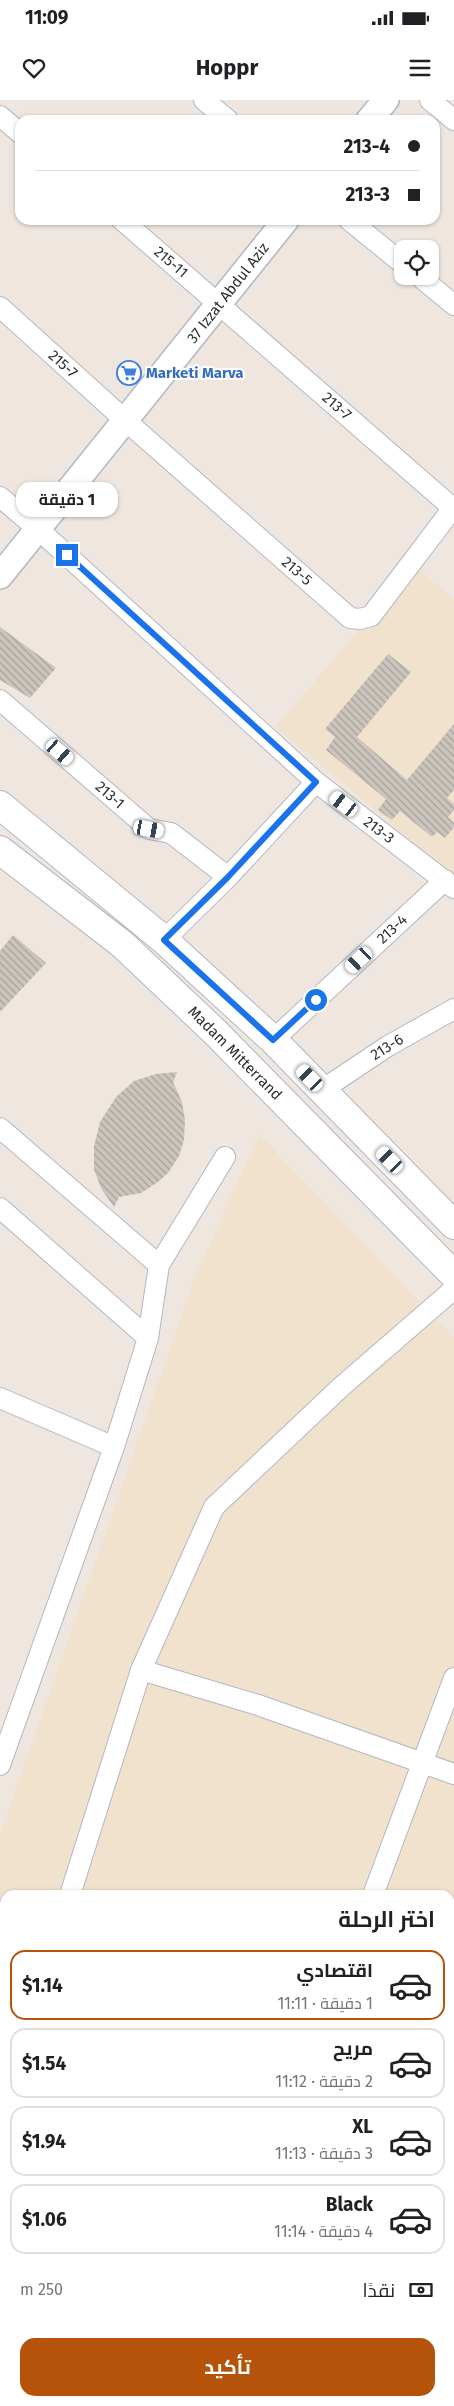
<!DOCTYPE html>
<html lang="ar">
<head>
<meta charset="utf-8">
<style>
	body { margin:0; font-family:"Fira Sans",Cairo,sans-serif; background:#f2f2f2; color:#202124; direction:rtl; height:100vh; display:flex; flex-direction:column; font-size:19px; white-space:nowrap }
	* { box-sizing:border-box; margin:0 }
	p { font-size:16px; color:#757577 }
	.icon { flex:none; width:28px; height:28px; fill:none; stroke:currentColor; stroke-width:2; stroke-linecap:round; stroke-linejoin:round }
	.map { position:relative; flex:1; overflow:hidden; direction:ltr }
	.drawer { position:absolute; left:0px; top:1790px; width:455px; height:516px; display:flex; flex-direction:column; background:#fff; border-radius:15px 15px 0 0; box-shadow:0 1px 4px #0004; direction:rtl }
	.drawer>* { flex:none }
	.banner { position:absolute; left:15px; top:15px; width:425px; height:110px; border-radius:15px; box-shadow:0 1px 4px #0004; direction:rtl; display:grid; align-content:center; height:110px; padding:0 20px; background:#fff }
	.tools { position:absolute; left:394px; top:140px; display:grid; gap:10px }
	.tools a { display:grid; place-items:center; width:45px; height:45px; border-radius:10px; background:#fff; box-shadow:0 1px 4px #0004; font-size:25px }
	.end { position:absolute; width:22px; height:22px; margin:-11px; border:6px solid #1a73e8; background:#fff; box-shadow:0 0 0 2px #fff }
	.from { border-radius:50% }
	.bubble { position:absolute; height:35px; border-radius:15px; background:#fff; box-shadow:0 1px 4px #0004; font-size:16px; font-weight:700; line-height:35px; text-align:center; direction:rtl }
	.car { position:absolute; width:15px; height:30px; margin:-15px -8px; border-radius:6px; box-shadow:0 0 4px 1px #0007; background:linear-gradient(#fff 24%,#345 0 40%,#fff 0 76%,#345 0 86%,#fff 0) }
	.banner b { display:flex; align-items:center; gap:18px; height:48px; font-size:19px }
	.banner b+b { border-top:1px solid #e0e0e0 }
	.banner i { width:12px; height:12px; background:#202124 }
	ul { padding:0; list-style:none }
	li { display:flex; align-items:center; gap:15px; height:70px; margin:0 10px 8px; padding:0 10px; border:2px solid #e0e0e0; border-radius:15px }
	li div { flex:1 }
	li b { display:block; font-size:19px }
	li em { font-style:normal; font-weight:700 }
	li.current { border-color:#b45309 }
	li>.icon { width:45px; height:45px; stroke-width:1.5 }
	h2 { padding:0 20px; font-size:22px; line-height:60px }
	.pay { display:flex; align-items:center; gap:12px; height:55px; padding:0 20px; font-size:19px }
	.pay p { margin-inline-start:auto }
	.cta { display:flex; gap:10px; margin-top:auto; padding:10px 20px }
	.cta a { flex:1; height:58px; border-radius:15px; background:#b45309; color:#fff; font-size:20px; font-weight:700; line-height:58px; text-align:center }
	.status { display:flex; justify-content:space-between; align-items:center; height:35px; padding:0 25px; background:#fff; direction:ltr }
	.status svg { height:14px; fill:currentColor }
	header { display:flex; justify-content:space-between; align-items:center; height:65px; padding:0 20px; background:#fff; font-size:22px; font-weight:700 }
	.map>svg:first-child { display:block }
</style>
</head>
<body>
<div class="status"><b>11:09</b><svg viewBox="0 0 49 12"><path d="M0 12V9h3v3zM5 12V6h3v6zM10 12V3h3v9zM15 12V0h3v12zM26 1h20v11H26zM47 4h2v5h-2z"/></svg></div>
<header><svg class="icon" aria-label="menu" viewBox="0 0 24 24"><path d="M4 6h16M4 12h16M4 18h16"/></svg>Hoppr<svg class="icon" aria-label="heart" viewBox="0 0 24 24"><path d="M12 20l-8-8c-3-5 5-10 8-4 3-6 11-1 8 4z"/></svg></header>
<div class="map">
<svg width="454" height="2306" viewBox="0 0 454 2306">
	<defs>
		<pattern id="building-back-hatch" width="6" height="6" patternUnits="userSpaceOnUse" patternTransform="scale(1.25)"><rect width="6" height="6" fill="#cbc5bd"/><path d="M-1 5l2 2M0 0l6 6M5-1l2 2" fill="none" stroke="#a5a09a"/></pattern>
	</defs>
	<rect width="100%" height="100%" fill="#efe7df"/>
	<!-- education -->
	<path fill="#f1e2ce" d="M414,466l40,33v277l-179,-149z
		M259,1034l195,204v918l-4,-1v-360h-445v241l-5,-1v-301l195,-557z"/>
	<!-- building -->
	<path fill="url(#building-back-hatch)" d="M0,527l56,41 -26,30 -30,-18z
		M388,554l23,18 -54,65 50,43 47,-56v66l-7,8 7,6v6l-6,7 6,6v4l-9,11 -8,-6 -5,5 -32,-26 -8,9 -14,-10 8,-11 -60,-49 9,-13 -10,-8z
		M13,835l33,28 -46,49v-61z
		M177,972l-4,10 9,20 3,18 -1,20 -5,16 -11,17 -10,9 -17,11 -22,4 -5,10 -12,-17 -8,-20v-24l6,-24 16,-25 18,-16 22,-7z"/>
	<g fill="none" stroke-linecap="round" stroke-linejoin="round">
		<defs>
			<path id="minor" d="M204,0l24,20
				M430,0l24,20
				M0,16l20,17
				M122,120l332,289
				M349,120l53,43
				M419,176l35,29
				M0,207l126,114 224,197 10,1 11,-3 82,-108
				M0,397l38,32 278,253 138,106
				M0,600l149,129 22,4 57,44
				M164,840l64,-63 88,-95
				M273,940l172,-160
				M322,990l66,-44 66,-37
				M0,1028l159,137
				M0,1108l148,130
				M0,1298l114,49
				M141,1570l117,35 196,69
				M0,1665l114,-318 34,-109 11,-73 66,-108
				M70,1795l71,-225 73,-163 127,-120 113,-98
				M373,1795l81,-217
				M0,1869l5,1
				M450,1921l4,2
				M0,2045l5,1
				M450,2157l4,1
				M100,2301l4,5
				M419,2301l5,5
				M34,2306l5,-5"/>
			<path id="tertiary" d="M369,20l17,-20
				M0,476l286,-356"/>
			<path id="secondary" d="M0,705l164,135 109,100 181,185
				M0,750l122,94 93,88 239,243"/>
		</defs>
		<!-- minor casing -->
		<use href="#minor" stroke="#b3b7c1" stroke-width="22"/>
		<!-- tertiary casing -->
		<use href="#tertiary" stroke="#b3b7c1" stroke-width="28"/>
		<!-- secondary casing -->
		<use href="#secondary" stroke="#b3b7c1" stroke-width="30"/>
		<!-- minor -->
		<use href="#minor" stroke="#fff" stroke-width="20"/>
		<!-- tertiary -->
		<use href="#tertiary" stroke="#fff" stroke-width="25"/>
		<!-- secondary -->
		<use href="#secondary" stroke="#fff" stroke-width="28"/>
	</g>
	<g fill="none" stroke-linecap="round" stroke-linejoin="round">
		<!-- route -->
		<path stroke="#1a73e8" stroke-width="6" d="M67,455l249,227 -88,95 -64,63 109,100 43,-40"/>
	</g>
	<!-- icons -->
	<defs>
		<symbol id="supermarket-ring" viewBox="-11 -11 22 22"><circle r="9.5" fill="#fff" stroke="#3f7fe0" stroke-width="1.5"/><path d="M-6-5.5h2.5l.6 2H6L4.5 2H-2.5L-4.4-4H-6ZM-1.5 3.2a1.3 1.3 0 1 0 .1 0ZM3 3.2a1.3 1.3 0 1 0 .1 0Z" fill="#3f7fe0"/></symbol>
	</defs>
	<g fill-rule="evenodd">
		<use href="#supermarket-ring" x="115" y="259" width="28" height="28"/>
	</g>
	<g text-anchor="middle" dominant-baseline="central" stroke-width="4" stroke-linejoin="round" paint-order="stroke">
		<!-- street labels -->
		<g font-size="15" fill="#2d2d2d" stroke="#fff">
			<text transform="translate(171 162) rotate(40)">215-11</text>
			<text transform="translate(228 193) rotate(-52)">37 Izzat Abdul Aziz</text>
			<text transform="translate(63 264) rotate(42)">215-7</text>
			<text transform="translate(337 306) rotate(41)">213-7</text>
			<text transform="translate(297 471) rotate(41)">213-5</text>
			<text transform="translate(110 695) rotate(41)">213-1</text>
			<text transform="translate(379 730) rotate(37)">213-3</text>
			<text transform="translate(392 829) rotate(-43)">213-4</text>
			<text transform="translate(387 947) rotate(-32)">213-6</text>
			<text transform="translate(235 953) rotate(45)">Madam Mitterrand</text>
		</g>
		<!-- shop labels -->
		<g font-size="15" font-weight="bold" fill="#366cbe" stroke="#fff" text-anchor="start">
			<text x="146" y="273">Marketi Marva</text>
		</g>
	</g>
</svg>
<div class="tools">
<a><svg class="icon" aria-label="locate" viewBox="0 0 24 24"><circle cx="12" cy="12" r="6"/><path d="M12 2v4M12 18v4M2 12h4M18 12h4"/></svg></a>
</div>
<i class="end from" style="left:316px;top:900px"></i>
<i class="end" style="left:67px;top:455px"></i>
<div class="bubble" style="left:16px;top:382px;width:102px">1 دقيقة</div>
<i class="car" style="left:60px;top:652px;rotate:131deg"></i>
<i class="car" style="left:344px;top:704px;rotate:307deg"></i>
<i class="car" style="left:149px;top:729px;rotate:100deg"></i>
<i class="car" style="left:359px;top:860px;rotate:227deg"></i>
<i class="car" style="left:310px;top:978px;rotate:316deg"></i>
<i class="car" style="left:390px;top:1060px;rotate:316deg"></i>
<div class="banner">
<b><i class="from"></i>213-4</b>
<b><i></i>213-3</b>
</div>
<section class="drawer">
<h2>اختر الرحلة</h2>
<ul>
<li class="current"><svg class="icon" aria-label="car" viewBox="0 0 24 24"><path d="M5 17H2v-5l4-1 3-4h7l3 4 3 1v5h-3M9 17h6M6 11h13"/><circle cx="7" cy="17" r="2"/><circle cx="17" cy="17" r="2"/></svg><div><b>اقتصادي</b><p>1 دقيقة · 11:11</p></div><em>$1.14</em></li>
<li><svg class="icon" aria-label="car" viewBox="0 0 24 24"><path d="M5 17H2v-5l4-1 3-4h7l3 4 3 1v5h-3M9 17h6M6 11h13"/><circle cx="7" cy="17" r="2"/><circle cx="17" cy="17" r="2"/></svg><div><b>مريح</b><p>2 دقيقة · 11:12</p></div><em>$1.54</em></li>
<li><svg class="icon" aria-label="car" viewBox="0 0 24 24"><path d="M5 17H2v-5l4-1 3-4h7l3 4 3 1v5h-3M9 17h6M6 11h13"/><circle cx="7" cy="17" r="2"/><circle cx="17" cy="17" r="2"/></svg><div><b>XL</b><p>3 دقيقة · 11:13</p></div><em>$1.94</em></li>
<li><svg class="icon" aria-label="car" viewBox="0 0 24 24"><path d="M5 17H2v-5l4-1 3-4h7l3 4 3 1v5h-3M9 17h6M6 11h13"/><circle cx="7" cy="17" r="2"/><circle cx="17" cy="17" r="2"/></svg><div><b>Black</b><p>4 دقيقة · 11:14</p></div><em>$1.06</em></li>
</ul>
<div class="pay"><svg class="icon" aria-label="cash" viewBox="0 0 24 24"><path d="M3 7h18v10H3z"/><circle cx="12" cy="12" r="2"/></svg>نقدًا<p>250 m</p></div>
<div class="cta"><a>تأكيد</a></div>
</section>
</div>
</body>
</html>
